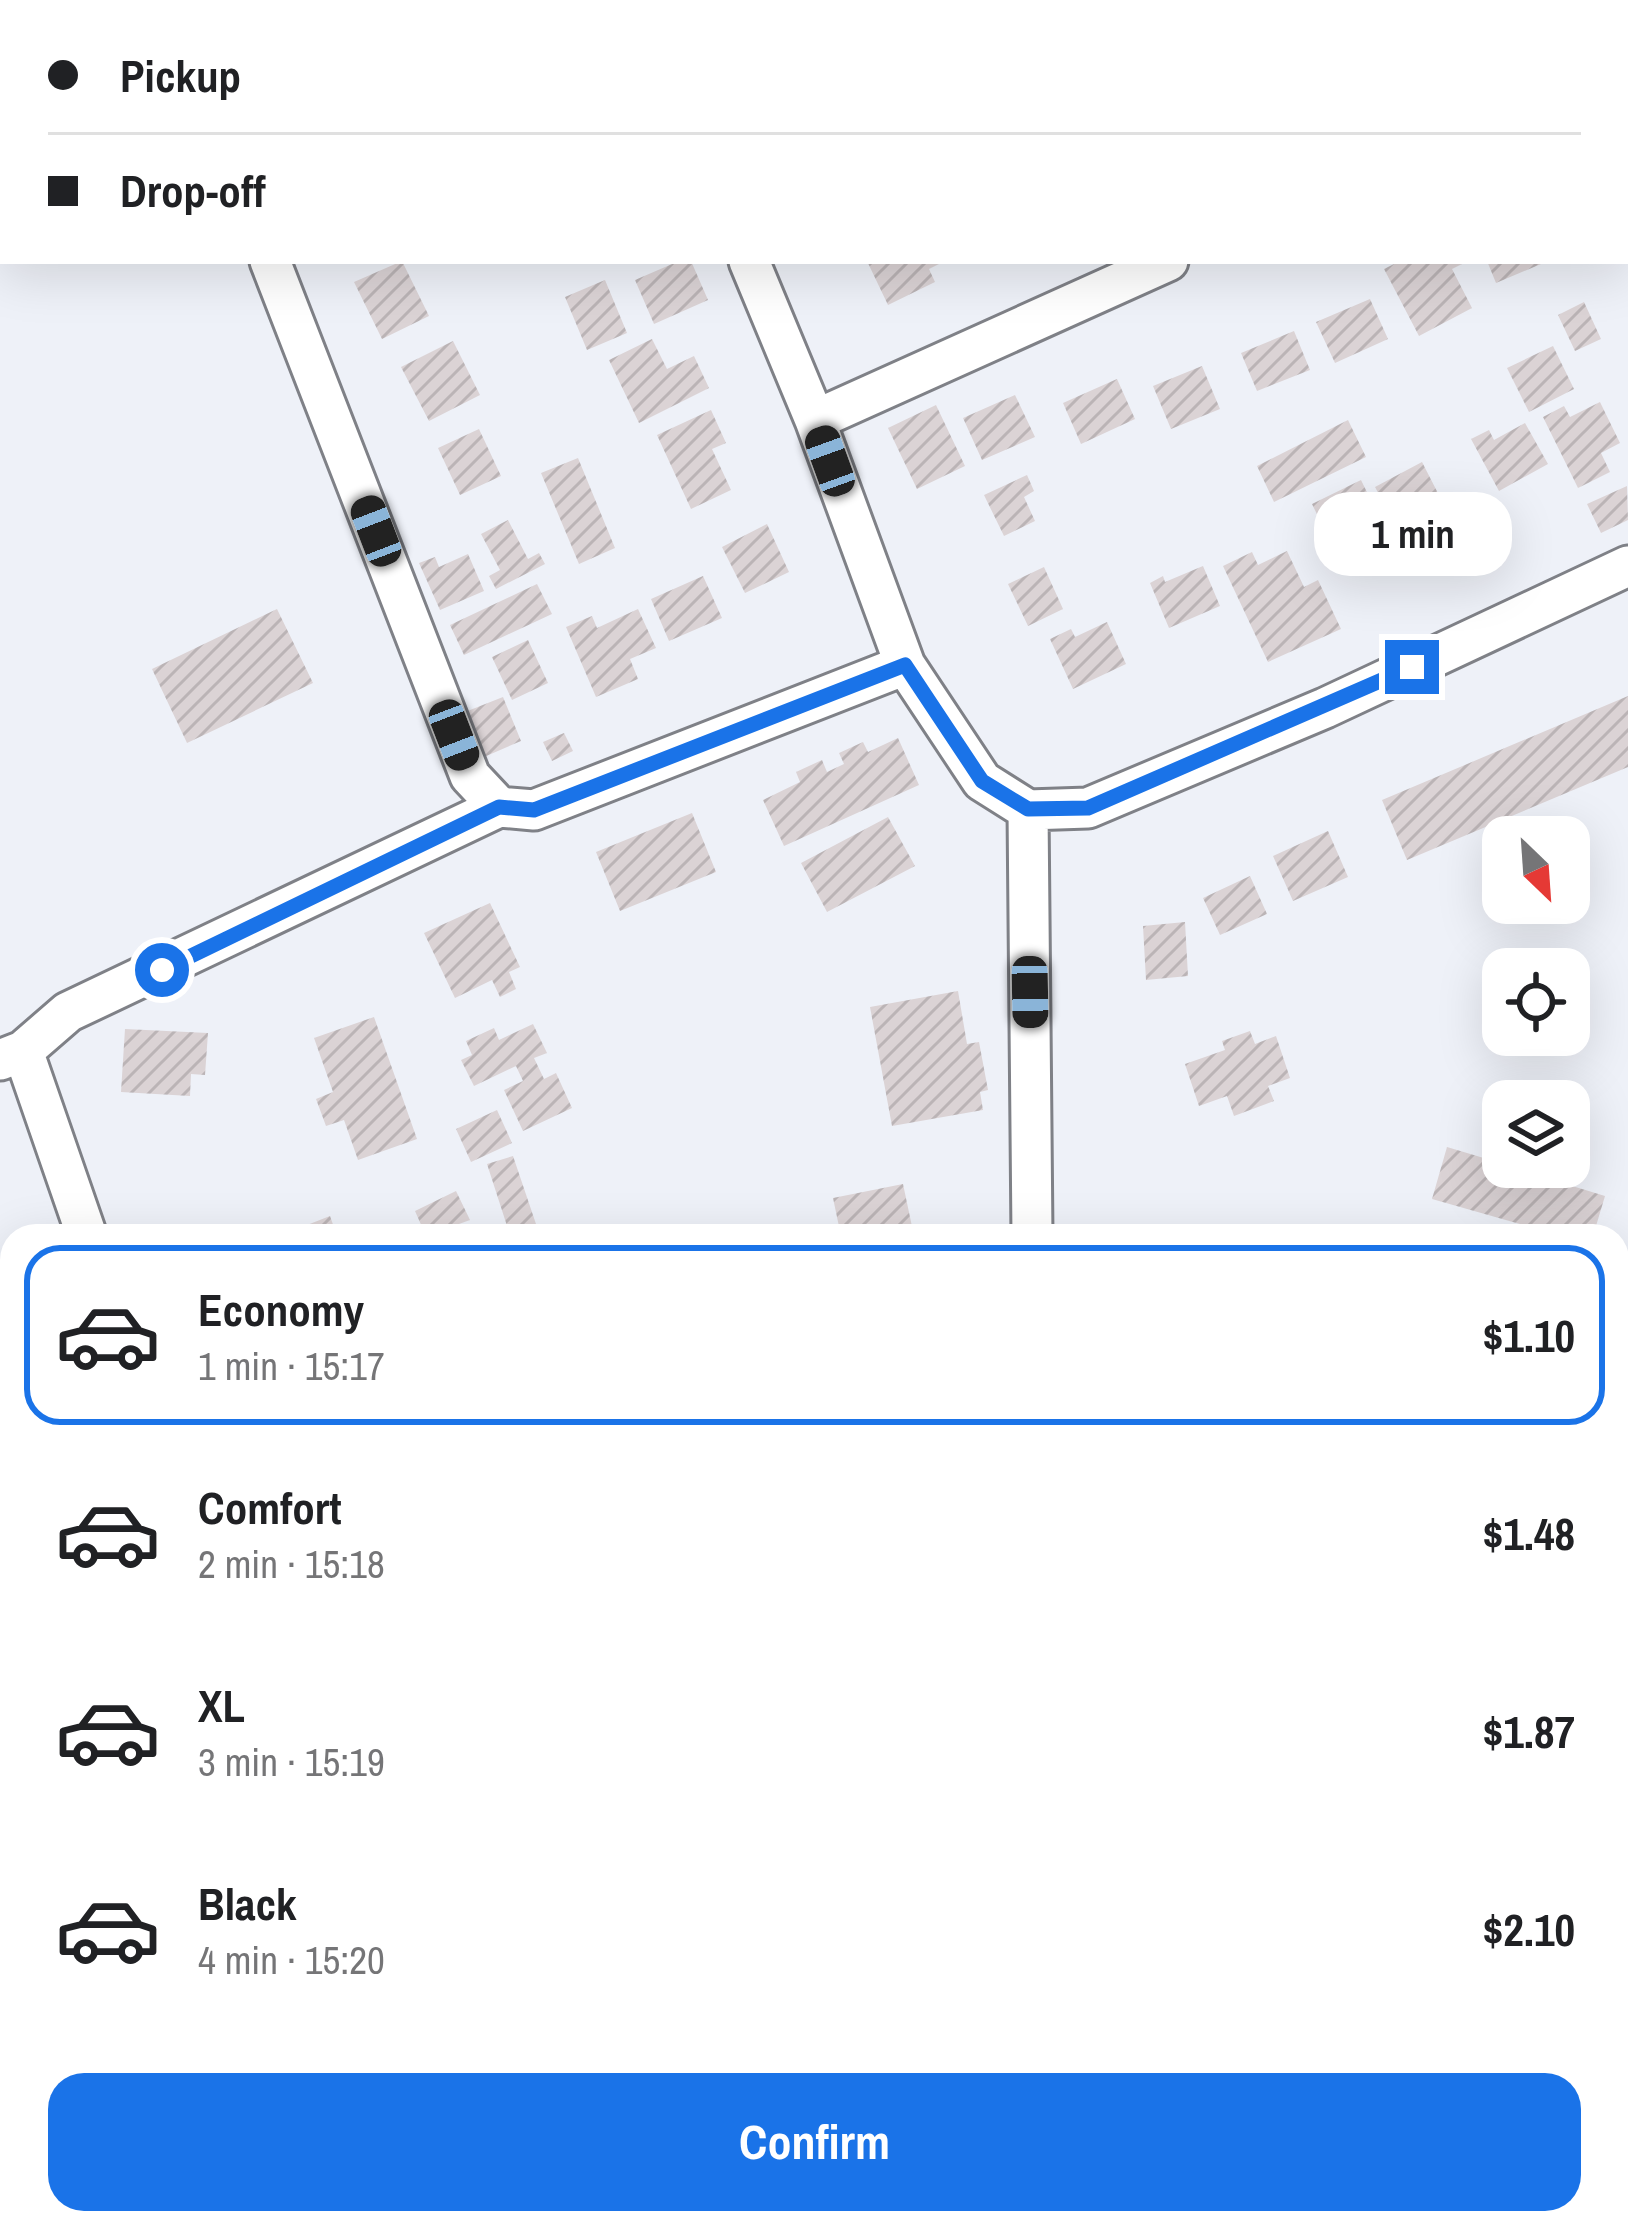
<!DOCTYPE html>
<html lang="en">
<head>
<meta charset="utf-8">
<style>
	body { margin:0; font-family:"Archivo Narrow",sans-serif; background:#f2f2f2; color:#202124; height:100vh; display:flex; flex-direction:column; font-size:45px; white-space:nowrap }
	* { box-sizing:border-box; margin:0 }
	p { font-size:39px; color:#757577 }
	.icon { flex:none; width:66px; height:66px; fill:none; stroke:currentColor; stroke-width:2; stroke-linecap:round; stroke-linejoin:round }
	.map { position:relative; flex:1; overflow:hidden }
	.sheet { position:absolute; left:0px; top:1224px; width:1629px; height:1011px; display:flex; flex-direction:column; background:#fff; border-radius:36px 36px 0 0; box-shadow:0 12px 48px #0002 }
	.sheet>* { flex:none }
	.guide { position:absolute; left:0px; top:0px; width:1629px; height:264px; box-shadow:0 12px 48px #0002; display:grid; align-content:center; height:264px; padding:0 48px; background:#fff }
	.needle { width:78px; rotate:155deg }
	.tools { position:absolute; left:1482px; top:816px; display:grid; gap:24px }
	.tools a { display:grid; place-items:center; width:108px; height:108px; border-radius:24px; background:#fff; box-shadow:0 12px 48px #0002; font-size:60px }
	.end { position:absolute; width:54px; height:54px; margin:-27px; border:15px solid #1a73e8; background:#fff; box-shadow:0 0 0 6px #fff }
	.from { border-radius:50% }
	.bubble { position:absolute; height:84px; border-radius:36px; background:#fff; box-shadow:0 12px 48px #0002; font-size:39px; font-weight:800; line-height:84px; text-align:center }
	.car { position:absolute; width:36px; height:72px; margin:-36px -18px; border-radius:15px; box-shadow:0 0 9px 3px #0007; background:linear-gradient(#222 24%,#8ab4d8 0 40%,#222 0 76%,#8ab4d8 0 86%,#222 0) }
	.guide b { display:flex; align-items:center; gap:42px; height:114px; font-size:45px }
	.guide b+b { border-top:3px solid #e0e0e0 }
	.guide i { width:30px; height:30px; background:#202124 }
	ul { padding:21px 0 0; list-style:none }
	li { display:flex; align-items:center; gap:36px; height:180px; margin:0 24px 18px; padding:0 24px; border:6px solid transparent; border-radius:36px }
	li div { flex:1 }
	li b { display:block; font-size:45px }
	li em { font-style:normal; font-weight:800 }
	li.active { border-color:#1a73e8 }
	li>.icon { width:108px; height:108px; stroke-width:1.5 }
	.button { display:flex; gap:24px; margin-top:auto; padding:24px 48px }
	.button a { flex:1; height:138px; border-radius:36px; background:#1a73e8; color:#fff; font-size:48px; font-weight:800; line-height:138px; text-align:center }
	.map>svg:first-child { display:block }
</style>
</head>
<body>
<div class="map">
<svg width="1628" height="2234" viewBox="0 0 1628 2234">
	<defs>
		<pattern id="building-hatch" width="6" height="6" patternUnits="userSpaceOnUse" patternTransform="scale(3)"><rect width="6" height="6" fill="#dbd3d5"/><path d="M-1 1l2-2M0 6l6-6M5 7l2-2" fill="none" stroke="#bbb4b6"/></pattern>
	</defs>
	<rect width="100%" height="100%" fill="#eef1f8"/>
	<!-- building -->
	<path fill="url(#building-hatch)" d="M402,261l27,55 -47,23 -28,-57z
		M679,261h12l17,39 -54,24 -19,-44z
		M867,261h78l-16,8 6,13 -47,23z
		M1400,261h68l-16,8 20,39 -53,28 -35,-67z
		M1487,261h61l-52,22z
		M605,280l22,53 -40,17 -22,-53z
		M1370,299l18,40 -53,24 -19,-41z
		M1584,302l17,37 -26,12 -17,-36z
		M1294,331l16,39 -53,21 -16,-38z
		M652,339l15,30 27,-13 15,32 -70,35 -30,-63z
		M453,341l27,54 -51,26 -28,-54z
		M1553,346l21,43 -45,23 -22,-44z
		M1202,366l18,43 -49,20 -18,-43z
		M1117,379l18,40 -54,25 -18,-41z
		M1015,395l20,42 -53,23 -19,-42z
		M1600,402l20,41 -19,10 9,19 -32,16 -35,-71 21,-11 6,11z
		M936,405l29,61 -48,23 -29,-61z
		M711,410l15,33 -14,6 19,41 -40,19 -34,-74z
		M1348,420l18,37 -92,45 -17,-36z
		M1525,423l23,41 -49,27 -28,-52 18,-9 5,10z
		M479,429l22,47 -41,19 -22,-47z
		M578,458l37,90 -36,16 -38,-91z
		M1422,462l23,45 -46,25 -24,-45z
		M1027,475l7,16 -10,6 11,24 -31,15 -20,-41z
		M1361,480l20,41 -49,24 -20,-41z
		M1627,486l1,34 -27,13 -14,-29z
		M508,520l20,39 11,-6 6,11 -49,25 -7,-13 11,-6 -19,-36z
		M767,524l22,48 -44,21 -23,-46z
		M1287,551l17,36 14,-7 23,49 -73,33 -45,-96 29,-14 6,13z
		M468,554l16,37 -44,19 -21,-47 16,-6 4,10z
		M1203,566l17,40 -51,22 -19,-45 13,-7 2,6z
		M1044,567l19,42 -35,17 -20,-42z
		M703,576l19,42 -53,23 -18,-42z
		M537,584l15,30 -88,41 -14,-30z
		M277,609l36,74 -126,60 -35,-74z
		M638,609l18,39 -26,11 8,20 -42,18 -30,-70 26,-11 5,12z
		M1107,622l19,42 -53,25 -23,-50 21,-10 4,8z
		M528,640l20,43 -36,17 -20,-43z
		M1628,696v71l-221,93 -25,-60z
		M503,697l18,44 -37,16 -19,-45z
		M564,733l9,18 -21,10 -9,-19z
		M898,738l21,47 -135,61 -21,-46 37,-18 -4,-10 26,-12 5,12 17,-8 -5,-11 24,-11 5,10z
		M692,813l24,59 -96,39 -24,-59z
		M888,817l27,49 -88,46 -26,-49z
		M1328,831l20,46 -55,24 -20,-45z
		M1250,876l17,38 -47,21 -17,-37z
		M490,903l30,64 -11,5 7,17 -16,8 -8,-17 -37,18 -31,-65z
		M1185,922l3,54 -42,4 -3,-54z
		M958,991l9,53 12,-2 9,48 -8,2 3,18 -91,16 -22,-119z
		M374,1017l43,122 -59,21 -14,-40 -18,6 -10,-27 17,-7 -19,-54z
		M533,1024l14,29 -13,5 10,21 12,-6 16,35 -49,23 -19,-41 19,-9 -7,-15 -42,20 -13,-26 11,-5 -6,-14 28,-13 5,12z
		M125,1029l83,4 -3,42 -14,-1 -1,22 -69,-4z
		M1250,1031l5,13 21,-8 14,42 -22,8 6,15 -40,15 -7,-20 -28,10 -14,-42 40,-14 -3,-9z
		M497,1110l15,33 -41,19 -15,-33z
		M1447,1147l40,12 2,-6 14,4v10l45,9 2,-5 21,6 -2,8 36,11 -12,40h-31l-130,-37z
		M513,1156l23,68 -27,8 -22,-68z
		M903,1184l11,52h-73l-8,-38z
		M456,1191l14,29 -44,16 -11,-25z
		M330,1216l7,20h-58z
		M1617,1309l11,3v37l-11,-3z
		M0,1372l12,27v68l-12,6z
		M12,1512v72l-12,5v-73z
		M0,1667l12,52v11l-12,5z
		M1617,1706l11,2v76l-11,-1z
		M12,1742v58l-12,4v-57z
		M12,1832v64l-12,5v-64z
		M12,2003v49h-1l-11,-45z
		M430,2223h122l4,11h-128l-3,-9z
		M741,2223h99l3,11h-138z
		M990,2223h98l-2,11h-70l-27,-5z"/>
	<g fill="none" stroke-linecap="round" stroke-linejoin="round">
		<defs>
			<path id="street" d="M164,0l1,3
				M665,3l6,-3
				M1608,3l1,-3
				M270,261l200,515 29,31 35,3 371,-145
				M749,261l66,159 90,245 77,116 46,29 60,-2 237,-100 303,-142
				M815,420l353,-159
				M1028,810l4,426
				M23,1051l64,185
				M0,1060l23,-9 45,-39 431,-205
				M1617,1618l11,1
				M0,1622l12,-2
				M136,2223l10,11
				M951,2223v11
				M59,2234l28,-11
				M178,2234l1,-11
				M1602,2234l26,-10"/>
		</defs>
		<!-- street casing -->
		<use href="#street" stroke="#7f8187" stroke-width="45"/>
		<!-- street -->
		<use href="#street" stroke="#fff" stroke-width="39"/>
	</g>
	<g fill="none" stroke-linecap="round" stroke-linejoin="round">
		<!-- route -->
		<path stroke="#1a73e8" stroke-width="15" d="M162,970l337,-163 35,3 371,-145 77,116 46,28 60,-1 324,-141"/>
	</g>
</svg>
<div class="tools">
<a><svg class="needle" viewBox="-14 -14 28 28"><path d="M0-13l5 13h-10z" fill="#e53935"/><path d="M0 13l5-13h-10z" fill="#757577"/></svg></a>
<a><svg class="icon" aria-label="locate" viewBox="0 0 24 24"><circle cx="12" cy="12" r="6"/><path d="M12 2v4M12 18v4M2 12h4M18 12h4"/></svg></a>
<a><svg class="icon" aria-label="layers" viewBox="0 0 24 24"><path d="M12 4l9 5-9 5-9-5zM3 14l9 5 9-5"/></svg></a>
</div>
<i class="end from" style="left:162px;top:970px"></i>
<i class="end" style="left:1412px;top:667px"></i>
<div class="bubble" style="left:1314px;top:492px;width:198px">1 min</div>
<i class="car" style="left:830px;top:461px;rotate:340deg"></i>
<i class="car" style="left:376px;top:531px;rotate:339deg"></i>
<i class="car" style="left:454px;top:735px;rotate:159deg"></i>
<i class="car" style="left:1030px;top:992px;rotate:179deg"></i>
<div class="guide">
<b><i class="from"></i>Pickup</b>
<b><i></i>Drop-off</b>
</div>
<section class="sheet">
<ul>
<li class="active"><svg class="icon" aria-label="car" viewBox="0 0 24 24"><path d="M5 17H2v-5l4-1 3-4h7l3 4 3 1v5h-3M9 17h6M6 11h13"/><circle cx="7" cy="17" r="2"/><circle cx="17" cy="17" r="2"/></svg><div><b>Economy</b><p>1 min · 15:17</p></div><em>$1.10</em></li>
<li><svg class="icon" aria-label="car" viewBox="0 0 24 24"><path d="M5 17H2v-5l4-1 3-4h7l3 4 3 1v5h-3M9 17h6M6 11h13"/><circle cx="7" cy="17" r="2"/><circle cx="17" cy="17" r="2"/></svg><div><b>Comfort</b><p>2 min · 15:18</p></div><em>$1.48</em></li>
<li><svg class="icon" aria-label="car" viewBox="0 0 24 24"><path d="M5 17H2v-5l4-1 3-4h7l3 4 3 1v5h-3M9 17h6M6 11h13"/><circle cx="7" cy="17" r="2"/><circle cx="17" cy="17" r="2"/></svg><div><b>XL</b><p>3 min · 15:19</p></div><em>$1.87</em></li>
<li><svg class="icon" aria-label="car" viewBox="0 0 24 24"><path d="M5 17H2v-5l4-1 3-4h7l3 4 3 1v5h-3M9 17h6M6 11h13"/><circle cx="7" cy="17" r="2"/><circle cx="17" cy="17" r="2"/></svg><div><b>Black</b><p>4 min · 15:20</p></div><em>$2.10</em></li>
</ul>
<div class="button"><a>Confirm</a></div>
</section>
</div>
</body>
</html>
